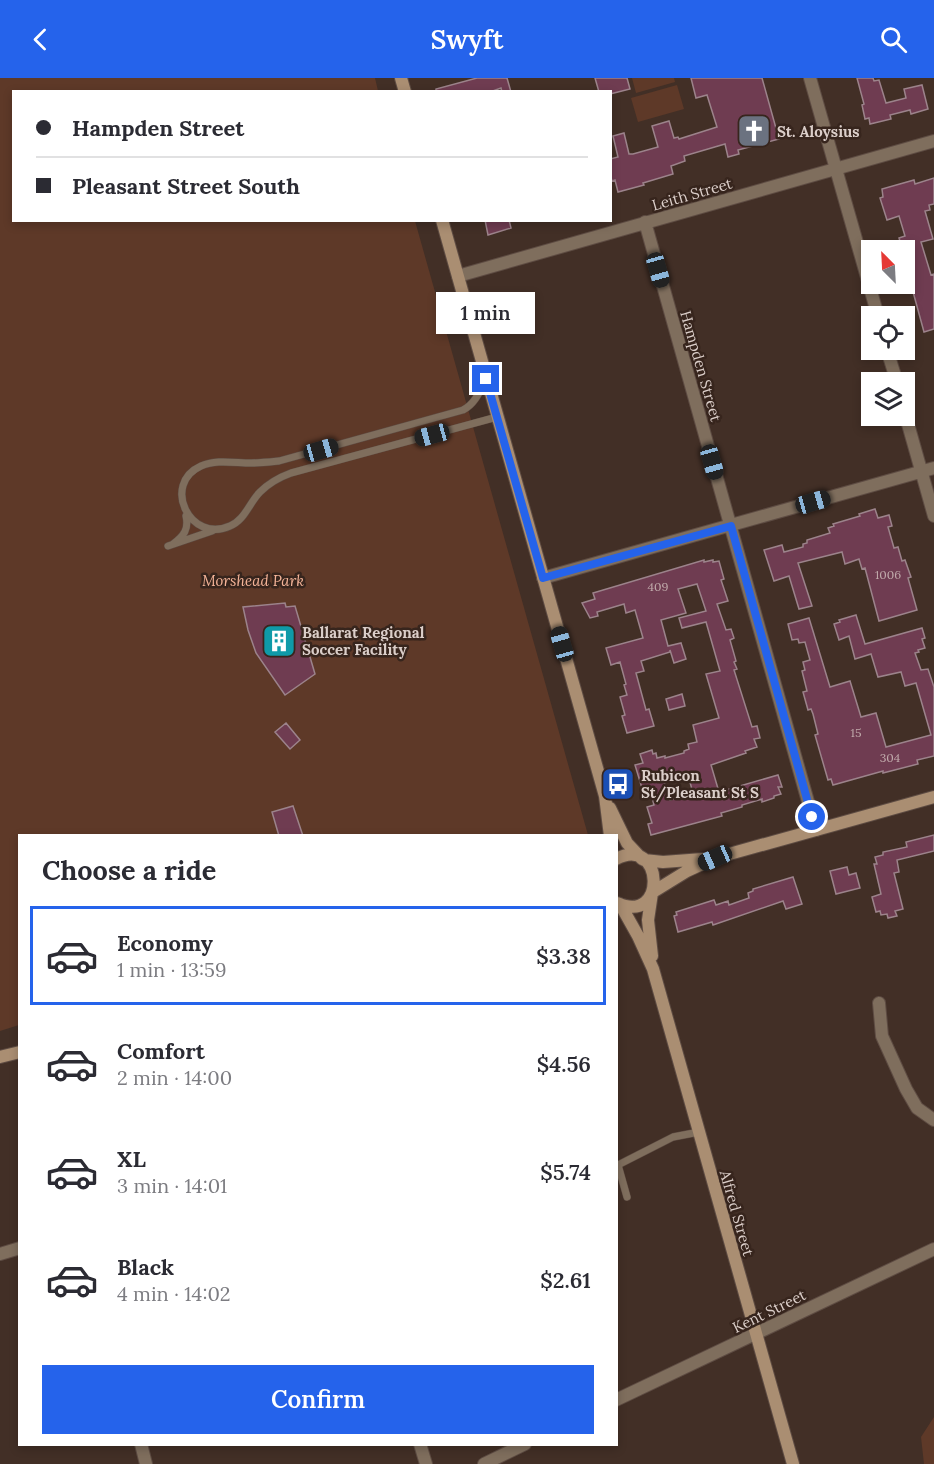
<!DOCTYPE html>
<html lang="en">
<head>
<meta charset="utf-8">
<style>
	body { margin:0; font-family:Lora,serif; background:#f7f7f7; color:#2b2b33; height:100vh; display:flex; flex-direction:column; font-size:22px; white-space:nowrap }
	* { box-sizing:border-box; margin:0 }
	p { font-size:20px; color:#7c7c81 }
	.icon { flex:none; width:33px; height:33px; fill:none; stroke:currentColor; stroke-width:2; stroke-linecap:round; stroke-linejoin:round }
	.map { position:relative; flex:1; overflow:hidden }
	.panel { position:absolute; left:18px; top:756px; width:600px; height:612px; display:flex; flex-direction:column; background:#fff; border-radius:0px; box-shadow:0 3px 9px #0003 }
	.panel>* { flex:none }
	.guide { position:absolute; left:12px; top:12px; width:600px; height:132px; border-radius:0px; box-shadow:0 3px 9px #0003; display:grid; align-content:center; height:132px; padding:0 24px; background:#fff }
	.needle { width:39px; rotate:336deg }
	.buttons { position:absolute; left:861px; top:162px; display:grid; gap:12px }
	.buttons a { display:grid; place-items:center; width:54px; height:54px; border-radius:0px; background:#fff; box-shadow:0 3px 9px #0003; font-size:30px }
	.end { position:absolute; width:27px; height:27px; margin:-14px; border:8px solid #2563eb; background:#fff; box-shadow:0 0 0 3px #fff }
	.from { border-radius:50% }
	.bubble { position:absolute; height:42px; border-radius:0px; background:#fff; box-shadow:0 3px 9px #0003; font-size:20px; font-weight:600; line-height:42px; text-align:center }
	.car { position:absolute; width:18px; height:36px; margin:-18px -9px; border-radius:8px; box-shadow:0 0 4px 2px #0007; background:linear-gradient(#222 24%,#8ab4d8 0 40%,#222 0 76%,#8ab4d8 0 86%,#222 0) }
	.guide b { display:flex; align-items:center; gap:21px; height:57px; font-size:22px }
	.guide b+b { border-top:2px solid #e1e1e2 }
	.guide i { width:15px; height:15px; background:#2b2b33 }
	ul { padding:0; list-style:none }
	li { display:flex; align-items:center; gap:18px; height:99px; margin:0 12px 9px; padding:0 12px; border:3px solid transparent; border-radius:0px }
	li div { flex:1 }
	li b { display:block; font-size:22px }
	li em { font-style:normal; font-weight:600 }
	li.active { border-color:#2563eb }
	li>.icon { width:54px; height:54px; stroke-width:1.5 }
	h2 { padding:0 24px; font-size:27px; line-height:72px }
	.button { display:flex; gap:12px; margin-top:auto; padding:12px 24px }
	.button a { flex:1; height:69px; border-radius:0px; background:#2563eb; color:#fff; font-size:24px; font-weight:600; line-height:69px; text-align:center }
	header { display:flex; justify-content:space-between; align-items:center; height:78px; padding:0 24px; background:#2563eb; color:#fff; font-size:27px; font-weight:600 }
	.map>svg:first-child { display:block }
</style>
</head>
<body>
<header><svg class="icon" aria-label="back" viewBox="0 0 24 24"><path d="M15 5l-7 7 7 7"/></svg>Swyft<svg class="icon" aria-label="search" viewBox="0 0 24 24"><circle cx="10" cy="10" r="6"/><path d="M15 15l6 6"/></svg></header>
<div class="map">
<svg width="934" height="1386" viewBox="0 0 934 1386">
	<rect width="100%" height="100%" fill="#422f26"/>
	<!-- green -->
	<path fill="#5e3928" d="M0,0h375l3,13 -364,1v128l401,1 173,614 -568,1 -1,189 -19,6z
		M632,0h42l1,4 -39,11z
		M677,7l7,24 -46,13 -7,-24z
		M934,1339v47h-10l-3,-27z"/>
	<!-- building -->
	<path fill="#6f3c51" stroke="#9c838b" stroke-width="1.5" fill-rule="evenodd" d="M477,0h30l4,14h-9l-1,-4 -11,4h-54v-3z
		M595,0h32l3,11 -20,5v-2h-11z
		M691,0h71l17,61 -41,11 1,4 -11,3 -3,-13 -41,12 1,5 -14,5 2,8 -30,9 1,2 -26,7 -3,-12 -3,1 -2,-7v-15l8,-2 -5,-21 11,-3 5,21h4l25,-7 -6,-21 17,-5 5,17 4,-1 1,2 38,-12 -10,-32 -11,3z
		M857,0h16l1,3 5,-1 7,23 20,-5 -2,-9 18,-4 6,24 -17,5 -1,-4 -20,5 1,4 -21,5 -1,-6 -4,1 -3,-14 2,-1z
		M934,100v26l-5,1 1,5 -5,1 8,28 -12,3 10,33 3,-1v55l-10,3 -18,-66 6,-1 -6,-18 -4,1 -3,-10 6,-2 -6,-20 -12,4 -7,-22 3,-1 -1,-8 32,-9 1,4z
		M485,142h24l2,8 -23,7z
		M875,431l3,9 11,-3 3,11 -4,1 6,21 4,-1 4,14 3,-1 6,17 -3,1 9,32 -38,11 -14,-53 -3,1 -3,-10 -14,5 -3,-12 -44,11 14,43 -13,3 -10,-33 -15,5 -10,-31 18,-5 2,7 19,-5v-3l4,-1v-3l23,-7 -2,-5 6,-2 -1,-2 27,-8 -1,-2z
		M704,482v2l9,-2v2l6,-1 5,18 -3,1 7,21 -11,3 9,26 5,-1 3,9 -4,2 6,21 -2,1 3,7 -3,1 18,57 5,-1 3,12 -6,1 3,8 -12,4 1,2 -35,12 8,27 59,-17 4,12h-4l3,7 -7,2v2l-12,4v-3l-20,6v2l-21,6 1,3 -71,19 -3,-11 4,-1 -5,-16 7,-2 -5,-19 -7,2 -7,-23 8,-2 -3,-9 12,-4 1,4 3,-1 1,5 8,-2v2l19,-5v-2l5,-2 -1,-5 9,-2 -4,-17 26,-7 -13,-44 14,-3 -14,-49 -24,6 -3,-10 27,-7 -9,-27 -19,5 8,24 -25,7 7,26 13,-3 5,16 -12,4 -4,-13v2l-29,9 3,10 -8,2 10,37 3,-1 5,17 -27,7 -5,-17 3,-1 -5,-18 7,-2 -3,-10 2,-1 -6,-22 -9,3 -5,-17 37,-10 -8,-28 -9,3 -2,-9 -27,8 1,4 -8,2 -8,-15 13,-4 -2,-6zM688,697l5,18 -23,7 -6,-18z
		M285,525l1,4 9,-1 20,68 -30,21 -29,-42 -8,-23 -5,-23z
		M856,537l9,29 57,-16 3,10 -3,1 3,9 -7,2 1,2 -4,1 6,17 7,-1 6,18v69l-17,4 1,4 -35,9v-2l-50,14 -2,-6 -3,1 -13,-45 3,-1 -5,-20 -2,-5 -3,1 -5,-18 4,-1 -5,-20 3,-1 -2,-8 7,-2 -5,-18 -6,1 -1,-4 -6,1 -4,-16 21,-6 21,69 20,-6 11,36 15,-4 10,34 45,-12 -15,-52 -11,3 -4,-14 -23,5 -7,-23 -16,5 -6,-23 -10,4 -5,-16 6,-2 -1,-2z
		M682,616l3,12 -16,4 -3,-11z
		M286,645l14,17 -10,9 -15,-17z
		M293,728l10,30h-24l-7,-24z
		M934,757v16l-37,9 2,12 -5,1 9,36 -8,2 2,5 -9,2 -1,-4 -6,1 -1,-4 -4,1 -4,-15 9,-3 -7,-30h3l-2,-7 8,-2v-3l24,-5 -1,-5z
		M847,789l2,8 7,-2 4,15 -24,6 -6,-23z
		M793,799l9,27 -16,5 -3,-8 -70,24 -1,-3 -34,10 -4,-16 3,-1 -1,-3 38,-12 2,5 12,-4 1,4 20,-7 -1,-5 5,-2v-2z"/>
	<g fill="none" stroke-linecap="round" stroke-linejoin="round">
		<defs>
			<path id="lane" d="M486,301c-6,12 -11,25 -23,31l-184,51c-10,1 -19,2 -28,2 -16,0 -35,-4 -50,3 -40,18 -11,78 29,60 15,-6 19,-23 30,-34 9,-9 20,-15 31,-19l206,-56
				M173,466c11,-8 16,-15 13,-28
				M168,468l44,-15
				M618,1087l9,32
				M616,1088l57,-29 26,-5"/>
			<path id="street" d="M810,0l68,238
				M645,144l171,608
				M458,198l476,-135
				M887,272l10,32
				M904,332l30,106
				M543,500l391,-110
				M879,925l3,33 24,53 11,19 17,12
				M0,1176l20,-6
				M616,1322l318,-151
				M141,1366l5,20
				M420,1366l6,20
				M484,1386l41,-20"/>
			<path id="secondary" d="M401,0l4,14
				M442,142l163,576 5,40
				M610,730l17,35 15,16
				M616,781c48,-25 52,67 1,44
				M644,782l19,2 40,-3
				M653,814l34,-21 28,-13 219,-61
				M620,826l18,32 15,33 140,495
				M652,878l-4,-36 4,-27
				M0,979l20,-5"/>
		</defs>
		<!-- lane casing -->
		<use href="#lane" stroke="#5e4c43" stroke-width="8"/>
		<!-- street casing -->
		<use href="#street" stroke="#5e4c43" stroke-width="14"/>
		<!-- secondary casing -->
		<use href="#secondary" stroke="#5e4c43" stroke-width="14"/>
		<!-- lane -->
		<use href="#lane" stroke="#7f6e5d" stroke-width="7"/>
		<!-- street -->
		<use href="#street" stroke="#7f6e5d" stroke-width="12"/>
		<!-- secondary -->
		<use href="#secondary" stroke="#aa8e72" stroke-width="12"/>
	</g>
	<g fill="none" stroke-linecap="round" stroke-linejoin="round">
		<!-- route -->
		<path stroke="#2563eb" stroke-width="8" d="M486,301l57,199 188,-52 81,291"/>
	</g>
	<!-- icons -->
	<defs>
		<symbol id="church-square" viewBox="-11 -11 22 22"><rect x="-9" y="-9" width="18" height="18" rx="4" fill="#6b7280" stroke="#37251d"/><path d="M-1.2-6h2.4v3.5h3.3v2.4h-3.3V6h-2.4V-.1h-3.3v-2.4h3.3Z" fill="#fff"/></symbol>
		<symbol id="building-square" viewBox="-11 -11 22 22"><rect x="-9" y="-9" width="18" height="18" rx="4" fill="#0f9aa8" stroke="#37251d"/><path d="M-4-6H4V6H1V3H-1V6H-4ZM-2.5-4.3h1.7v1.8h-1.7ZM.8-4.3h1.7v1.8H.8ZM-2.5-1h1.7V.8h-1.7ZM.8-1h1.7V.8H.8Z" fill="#fff"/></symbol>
		<symbol id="bus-square" viewBox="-11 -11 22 22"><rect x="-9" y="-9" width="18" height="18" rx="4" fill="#1a4fb4" stroke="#37251d"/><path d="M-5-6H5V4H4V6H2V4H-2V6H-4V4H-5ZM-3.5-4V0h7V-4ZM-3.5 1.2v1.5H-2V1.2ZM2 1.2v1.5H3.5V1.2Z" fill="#fff"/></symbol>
	</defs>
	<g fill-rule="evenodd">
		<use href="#church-square" x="735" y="34" width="38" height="38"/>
		<use href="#building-square" x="260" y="544" width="38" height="38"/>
		<use href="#bus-square" x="599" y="687" width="38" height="38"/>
	</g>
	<g text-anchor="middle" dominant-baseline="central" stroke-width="5" stroke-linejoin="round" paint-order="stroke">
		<!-- number labels -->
		<g font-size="12" fill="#c0aaab">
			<text x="888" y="496">1006</text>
			<text x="658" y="508">409</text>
			<text x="856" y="654">15</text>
			<text x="890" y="679">304</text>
		</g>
		<!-- poi labels -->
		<g font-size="15" font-weight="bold" fill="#dbcec9" stroke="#37251d" text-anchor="start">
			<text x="777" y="53">St. Aloysius</text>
			<text x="302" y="554">Ballarat Regional<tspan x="302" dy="17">Soccer Facility</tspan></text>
			<text x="641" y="697">Rubicon<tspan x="641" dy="17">St/Pleasant St S</tspan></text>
		</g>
		<!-- street labels -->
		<g font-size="15" fill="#dbcec9" stroke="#37251d">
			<text transform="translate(692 116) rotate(-16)">Leith Street</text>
			<text transform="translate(701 288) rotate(74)">Hampden Street</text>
			<text transform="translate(737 1135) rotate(74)">Alfred Street</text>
			<text transform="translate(769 1233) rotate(-26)">Kent Street</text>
		</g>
		<!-- park labels -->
		<g font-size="15" font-style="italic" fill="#f5b498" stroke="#37251d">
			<text x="253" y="502">Morshead Park</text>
		</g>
	</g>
</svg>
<div class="buttons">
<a><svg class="needle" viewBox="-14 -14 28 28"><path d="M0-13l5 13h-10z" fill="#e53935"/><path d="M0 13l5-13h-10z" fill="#7c7c81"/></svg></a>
<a><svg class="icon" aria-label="locate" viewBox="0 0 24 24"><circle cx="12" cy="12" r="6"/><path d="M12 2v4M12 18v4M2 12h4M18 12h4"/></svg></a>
<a><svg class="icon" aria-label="layers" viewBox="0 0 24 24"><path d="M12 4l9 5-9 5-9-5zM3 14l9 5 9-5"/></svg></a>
</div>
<i class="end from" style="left:812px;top:739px"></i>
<i class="end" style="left:486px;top:301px"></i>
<div class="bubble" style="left:436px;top:214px;width:99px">1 min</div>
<i class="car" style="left:658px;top:192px;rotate:164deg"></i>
<i class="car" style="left:432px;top:357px;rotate:255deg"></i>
<i class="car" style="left:321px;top:372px;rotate:74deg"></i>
<i class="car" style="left:712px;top:384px;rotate:164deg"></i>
<i class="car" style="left:813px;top:424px;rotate:74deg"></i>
<i class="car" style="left:562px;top:566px;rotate:344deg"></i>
<i class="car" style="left:715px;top:780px;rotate:246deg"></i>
<div class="guide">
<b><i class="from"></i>Hampden Street</b>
<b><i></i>Pleasant Street South</b>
</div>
<section class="panel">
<h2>Choose a ride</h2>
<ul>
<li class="active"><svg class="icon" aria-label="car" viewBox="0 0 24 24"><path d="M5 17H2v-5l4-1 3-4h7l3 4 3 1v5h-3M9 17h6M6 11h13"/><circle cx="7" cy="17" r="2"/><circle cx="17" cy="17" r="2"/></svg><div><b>Economy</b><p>1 min · 13:59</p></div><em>$3.38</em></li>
<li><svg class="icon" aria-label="car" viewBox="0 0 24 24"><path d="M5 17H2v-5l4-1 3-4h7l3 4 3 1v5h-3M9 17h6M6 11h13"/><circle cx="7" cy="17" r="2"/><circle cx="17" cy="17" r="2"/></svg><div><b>Comfort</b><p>2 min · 14:00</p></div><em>$4.56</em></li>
<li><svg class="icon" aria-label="car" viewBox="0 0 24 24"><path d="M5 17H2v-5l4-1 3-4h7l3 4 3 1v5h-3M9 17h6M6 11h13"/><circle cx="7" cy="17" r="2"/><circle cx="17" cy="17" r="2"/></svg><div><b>XL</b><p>3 min · 14:01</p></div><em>$5.74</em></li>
<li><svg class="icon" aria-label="car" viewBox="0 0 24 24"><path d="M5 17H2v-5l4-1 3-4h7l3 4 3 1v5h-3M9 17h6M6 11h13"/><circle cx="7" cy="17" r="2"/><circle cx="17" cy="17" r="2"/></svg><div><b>Black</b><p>4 min · 14:02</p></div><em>$2.61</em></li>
</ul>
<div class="button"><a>Confirm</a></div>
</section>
</div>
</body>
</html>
